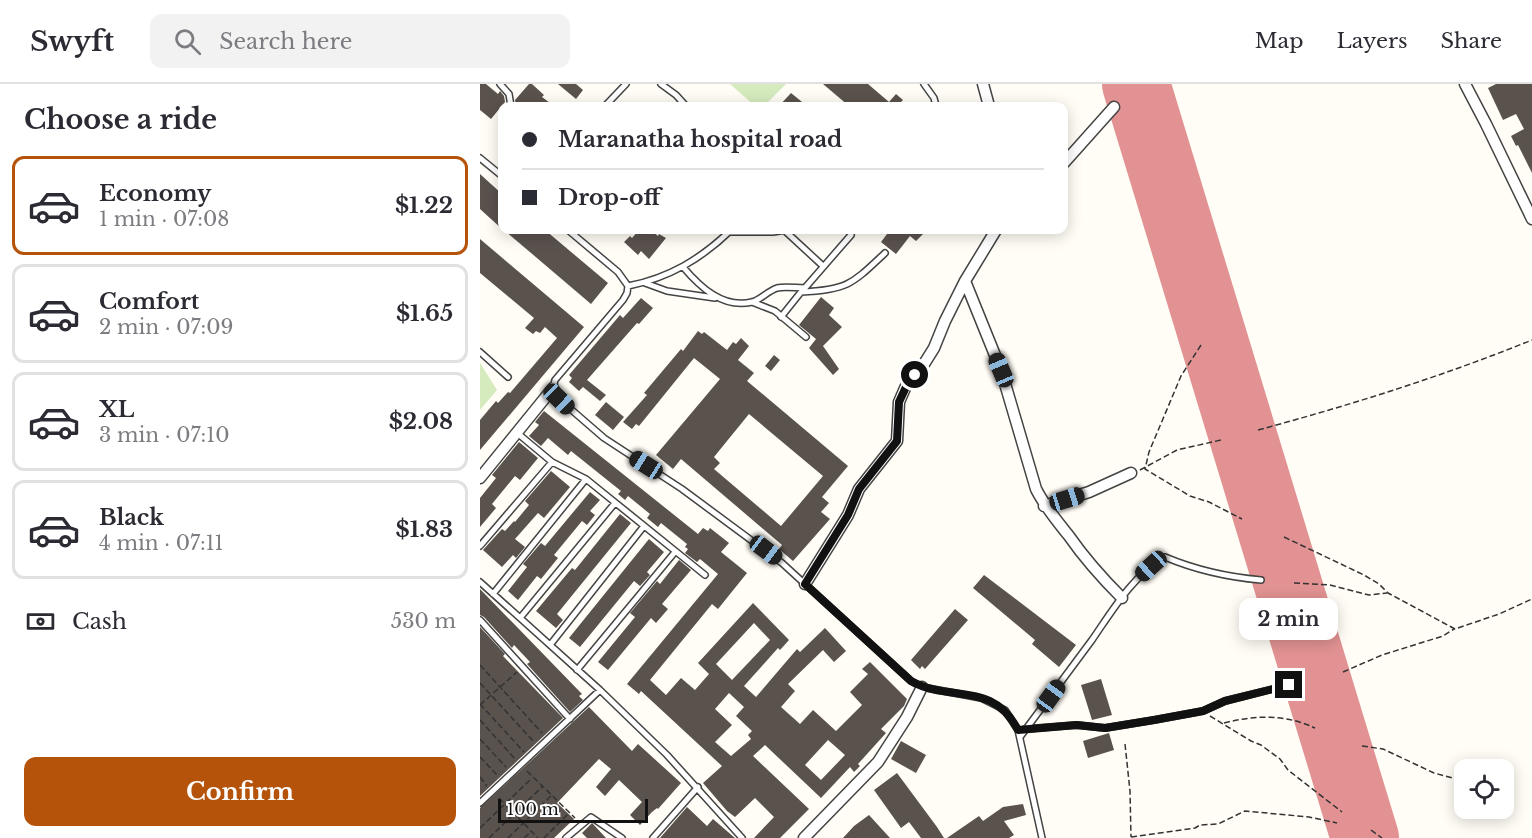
<!DOCTYPE html>
<html lang="en">
<head>
<meta charset="utf-8">
<style>
	body { margin:0; font-family:"Libre Baskerville",serif; background:#f2f2f3; color:#2b2b33; height:100vh; display:flex; flex-direction:column; font-size:22px; white-space:nowrap }
	* { box-sizing:border-box; margin:0 }
	p { font-size:20px; color:#7c7c81 }
	.icon { flex:none; width:33px; height:33px; fill:none; stroke:currentColor; stroke-width:2; stroke-linecap:round; stroke-linejoin:round }
	.map { position:relative; flex:1; overflow:hidden }
	.drawer { display:flex; flex-direction:column; background:#fff; width:480px }
	.drawer>* { flex:none }
	.top-card { position:absolute; left:18px; top:18px; width:570px; height:132px; border-radius:12px; box-shadow:0 3px 15px #0003; display:grid; align-content:center; height:132px; padding:0 24px; background:#fff }
	.buttons { position:absolute; left:974px; top:675px; display:grid; gap:12px }
	.buttons a { display:grid; place-items:center; width:60px; height:60px; border-radius:12px; background:#fff; box-shadow:0 3px 15px #0003; font-size:30px }
	.scale { position:absolute; left:18px; bottom:15px; width:150px; box-sizing:border-box; padding-left:6px; border:3px solid #111; border-top:0; font-size:16px; line-height:21px; white-space:nowrap; color:#111; -webkit-text-stroke:4px #fff; paint-order:stroke }
	.end { position:absolute; width:27px; height:27px; margin:-14px; border:8px solid #111; background:#fff; box-shadow:0 0 0 3px #fff }
	.from { border-radius:50% }
	.bubble { position:absolute; height:42px; border-radius:12px; background:#fff; box-shadow:0 3px 15px #0003; font-size:20px; font-weight:700; line-height:42px; text-align:center }
	.car { position:absolute; width:18px; height:36px; margin:-18px -9px; border-radius:8px; box-shadow:0 0 4px 2px #0007; background:linear-gradient(#222 24%,#8ab4d8 0 40%,#222 0 76%,#8ab4d8 0 86%,#222 0) }
	.top-card b { display:flex; align-items:center; gap:21px; height:57px; font-size:22px }
	.top-card b+b { border-top:2px solid #e1e1e2 }
	.top-card i { width:15px; height:15px; background:#2b2b33 }
	ul { padding:0; list-style:none }
	li { display:flex; align-items:center; gap:18px; height:99px; margin:0 12px 9px; padding:0 12px; border:3px solid #e1e1e2; border-radius:12px }
	li div { flex:1 }
	li b { display:block; font-size:22px }
	li em { font-style:normal; font-weight:700 }
	li.current { border-color:#b45309 }
	li>.icon { width:54px; height:54px; stroke-width:1.5 }
	h2 { padding:0 24px; font-size:27px; line-height:72px }
	.pay { display:flex; align-items:center; gap:15px; height:66px; padding:0 24px; font-size:22px }
	.pay p { margin-inline-start:auto }
	.action { display:flex; gap:12px; margin-top:auto; padding:12px 24px }
	.action a { flex:1; height:69px; border-radius:12px; background:#b45309; color:#fff; font-size:24px; font-weight:700; line-height:69px; text-align:center }
	header { display:flex; align-items:center; gap:36px; box-sizing:border-box; height:84px; padding:0 30px; background:#fff; border-bottom:2px solid #e1e1e2 }
	header strong { font-size:28px }
	nav { display:flex; gap:33px; margin-inline-start:auto; font-size:21px }
	.search { width:420px; height:54px; background:#f2f2f3; display:flex; align-items:center; gap:15px; box-sizing:border-box; padding:0 21px; border-radius:12px; color:#7c7c81; font-size:22px }
	main { display:flex; flex:1; min-height:0 }
	.map>svg:first-child { display:block }
</style>
</head>
<body>
<header>
<strong>Swyft</strong>
<div class="search"><svg class="icon" aria-label="search" viewBox="0 0 24 24"><circle cx="10" cy="10" r="6"/><path d="M15 15l6 6"/></svg>Search here</div>
<nav><a>Map</a><a>Layers</a><a>Share</a></nav>
</header>
<main>
<section class="drawer">
<h2>Choose a ride</h2>
<ul>
<li class="current"><svg class="icon" aria-label="car" viewBox="0 0 24 24"><path d="M5 17H2v-5l4-1 3-4h7l3 4 3 1v5h-3M9 17h6M6 11h13"/><circle cx="7" cy="17" r="2"/><circle cx="17" cy="17" r="2"/></svg><div><b>Economy</b><p>1 min · 07:08</p></div><em>$1.22</em></li>
<li><svg class="icon" aria-label="car" viewBox="0 0 24 24"><path d="M5 17H2v-5l4-1 3-4h7l3 4 3 1v5h-3M9 17h6M6 11h13"/><circle cx="7" cy="17" r="2"/><circle cx="17" cy="17" r="2"/></svg><div><b>Comfort</b><p>2 min · 07:09</p></div><em>$1.65</em></li>
<li><svg class="icon" aria-label="car" viewBox="0 0 24 24"><path d="M5 17H2v-5l4-1 3-4h7l3 4 3 1v5h-3M9 17h6M6 11h13"/><circle cx="7" cy="17" r="2"/><circle cx="17" cy="17" r="2"/></svg><div><b>XL</b><p>3 min · 07:10</p></div><em>$2.08</em></li>
<li><svg class="icon" aria-label="car" viewBox="0 0 24 24"><path d="M5 17H2v-5l4-1 3-4h7l3 4 3 1v5h-3M9 17h6M6 11h13"/><circle cx="7" cy="17" r="2"/><circle cx="17" cy="17" r="2"/></svg><div><b>Black</b><p>4 min · 07:11</p></div><em>$1.83</em></li>
</ul>
<div class="pay"><svg class="icon" aria-label="cash" viewBox="0 0 24 24"><path d="M3 7h18v10H3z"/><circle cx="12" cy="12" r="2"/></svg>Cash<p>530 m</p></div>
<div class="action"><a>Confirm</a></div>
</section>
<div class="map">
<svg width="1052" height="754" viewBox="0 0 1052 754">
	<rect width="100%" height="100%" fill="#fffdf5"/>
	<!-- green -->
	<path fill="#d5ebbd" d="M250,0h56l-22,22h-9z
		M0,279l17,27 -17,20z"/>
	<g fill="none" stroke-linecap="round" stroke-linejoin="round">
		<!-- runway -->
		<path stroke="#e29292" stroke-width="68" d="M656,0l229,754"/>
	</g>
	<!-- building -->
	<path fill="#5a524d" fill-rule="evenodd" d="M0,0h6l12,10 2,-3 4,5 1,6 -14,17 -11,-9z
		M49,0h3l12,11 -2,2 12,9 -38,-1 -1,-5z
		M78,0h18l7,6 -7,9z
		M343,0h45l21,18 7,-8 7,6 -6,6h-48z
		M1016,0h36v89l-14,-28 -2,1 -5,-10 13,-7 -8,-15 -13,6 -15,-32z
		M311,9l16,13h-28z
		M0,90l22,20v35l-22,-20z
		M24,146h41l63,53 -17,21z
		M159,146h12l7,6 1,-2 7,4 -17,21 -8,-8 -3,4 -14,-13 6,-6 2,2z
		M410,146h37l-11,11 -6,-5 -14,18 -15,-12z
		M0,155l104,88 -104,123v-30l16,-19 2,2 10,-11 2,1 47,-55 -12,-11 -5,6 -4,-2 -3,3 -8,-6 9,-10 -54,-45z
		M341,213l13,11 -5,7 13,12 -19,19 16,23 -6,6 -24,-27 7,-9 -17,-14z
		M161,214l12,10 -14,16 -2,-1 -50,57 19,15 -6,6 -17,-14 -4,4 -10,-9 3,-4 -3,-3 51,-60 3,3z
		M218,247l4,3 2,-2 23,18 6,-8 3,2 5,-6 8,8 -11,14 16,13 -7,8 101,85 -26,31 7,6 -8,9 9,7 -37,42 -14,-12 3,-4 -101,-86 -8,10 -17,-14 64,-76 -26,-21 -55,68 -3,-2 -4,5 -9,-7 24,-27 -3,-2 37,-44 2,2zM269,330l74,62 -42,50 -67,-57 6,-6 -6,-6z
		M294,271l6,5 -9,11 -6,-5z
		M126,318l18,15 -11,13 -18,-15z
		M64,327l154,123 5,-6 5,3 2,-3 19,15 -8,9 26,21 -29,36 -6,-5 -62,76 16,15 15,-17 14,12 14,-16 -11,-11 55,-60 36,37 -9,10 -2,-2 -34,38 12,11 41,-48 3,3 25,-24 21,23 -12,11 -11,-12 -35,34 7,7 -14,16 19,17 13,-14 23,21 26,-26 -12,-13 18,-18 -6,-5 8,-7 37,37 -3,7 -23,23 5,4 -28,31 2,2 -6,6 -4,-5 -29,31 -56,-53 -12,11 56,53 -29,29h-26l20,-21 -19,-19 -20,19 -8,-6 -24,-28 19,-17 -81,-75 -2,3 -12,-10 91,-110 -18,-15 -3,3 -12,-9 3,-4 -3,-2 2,-3 -26,-21 -3,4 -11,-9 3,-4 -22,-18 -3,4 -7,-6 3,-3 -50,-40 -3,4 -20,-17 -7,8 -12,-10 10,-11 -4,-3zM274,539l16,17 -38,40 -16,-16zM249,609l15,14 -8,9 16,15 -4,4 3,4 -20,17 -16,-14 17,-17 -17,-16zM348,656l17,15 -24,25 -16,-15z
		M39,358l19,16 -18,22 -5,-4 -23,28 4,4 -16,19v-29l16,-20 -4,-3z
		M71,387l19,16 -26,31 -6,-5 -23,26 10,8 -9,11 -3,-3 -11,12 -19,-17 19,-21 3,2 9,-10 1,1 14,-17 -4,-4z
		M110,408l10,8 -10,11 5,4 -8,10 -5,-4 -28,34 4,3 -17,21 -4,-3 -19,24 -10,-9 19,-24 -4,-3 18,-21 4,3z
		M140,430l11,9 -74,91 6,6 -7,8 -20,-17 36,-43 3,2z
		M169,455l15,13 -17,20 3,3 -10,11 -6,-5 -54,66 -11,-9z
		M199,476l12,10 -29,34 6,5 -12,14 -5,-5 -43,52 -10,-8 37,-45 -5,-4 27,-32 3,3z
		M504,491l92,70 -17,22 -27,-23 3,-4 -62,-52z
		M0,505l102,105 -3,2 4,4 -13,12 -43,-48 3,-2 -16,-17 -2,3 -28,-31 -4,-2z
		M475,525l13,11 -43,49 -3,-3 -2,3 -9,-9z
		M0,543l25,27 -2,2 60,62 -83,78z
		M621,595l11,36 -20,5 -11,-35z
		M109,623l43,44 6,-7 43,39 -23,26 -1,-1 -5,4 -12,13 -10,-10 12,-13 -23,-22 -14,16 -9,-9 15,-18 -12,-10 -42,44 17,16 -20,19h-74v-30z
		M629,649l5,17 -26,8 -5,-17z
		M421,657l25,14 -10,18 -25,-14z
		M417,689l40,54 7,11h-23l-12,-16 -8,6 -27,-38z
		M543,720l3,11 -22,6 10,14 -5,3h-62l32,-22 4,5 20,-14z
		M207,723l20,19 6,-7 22,19h-75z
		M389,731l21,23h-47l11,-12z
		M112,739l1,1 13,14h-19l-5,-5z"/>
	<g fill="none" stroke-linecap="round" stroke-linejoin="round">
		<defs>
			<path id="lane" d="M20,0l9,10 2,12
				M181,0l15,11 10,11
				M444,0l10,14 2,8
				M125,22l21,-22
				M0,74l22,18
				M88,146l50,42 10,14 -1,7 -4,7 -68,80 -2,8 6,11 45,39 78,51 100,74 129,118 11,6 59,11 24,12 13,20 24,108
				M304,146l39,36
				M249,148h44l12,-2
				M203,183c17,20 40,42 69,35 8,-2 16,-11 25,-14 8,-2 19,0 28,0
				M165,199l22,8 48,7
				M148,202c41,-8 73,-27 103,-56
				M324,205l47,-54
				M272,218l23,9 31,26
				M301,233l20,-25c47,-2 51,-8 84,-39
				M0,268l28,25
				M36,348l36,30 34,17 119,96
				M0,462l72,-84
				M0,498l120,108 67,65 75,83
				M13,510l93,-115
				M40,534l95,-115
				M0,536l90,99
				M70,561l94,-119
				M97,586l98,-118
				M545,645l51,-4 29,3 49,-8 49,-9 22,-10 76,-19
				M540,653c24,-32 48,-65 72,-97 20,-29 41,-65 73,-83 31,13 62,20 96,23
				M0,719l120,-113
				M86,754l25,-21 31,21
				M173,754l45,-51"/>
			<path id="street" d="M503,0l6,22
				M985,0l21,40 46,95
				M584,79l50,-56
				M485,197l36,89 35,119c9,18 21,32 33,47 16,23 33,42 53,62
				M0,394l73,-90
				M564,422l45,-14 42,-19
				M325,500l43,-69 11,-26 38,-48 2,-39 7,-16 18,-22 10,-16 11,-27 20,-40 31,-51
				M324,754l74,-76 29,-45 15,-30"/>
		</defs>
		<!-- lane casing -->
		<use href="#lane" stroke="#444" stroke-width="8"/>
		<!-- street casing -->
		<use href="#street" stroke="#444" stroke-width="13"/>
		<!-- path -->
		<path stroke="#333" stroke-width="1.5" stroke-dasharray="6 3" stroke-linecap="butt" d="M721,261l-20,31 -32,76 -4,17 45,27 19,6 33,17
			M778,346c93,-25 185,-54 274,-90
			M660,386l37,-20 44,-10
			M804,453l80,38 15,9 9,9 67,36 44,-15 33,-15
			M814,499l36,2 39,10 18,-2
			M0,581l62,68
			M863,588l39,-17 61,-19 11,-7
			M0,599l54,59
			M0,620l44,48
			M0,621l37,-33
			M730,632l41,25 10,4 19,14 8,11 54,42
			M0,636l35,39
			M744,639c32,-8 61,-9 91,5
			M0,655l26,28
			M645,660l5,47 1,46
			M882,662l21,3 51,24 30,8
			M0,673l18,19
			M47,687l48,47
			M0,693l7,9
			M19,714l39,40
			M0,744l52,-50
			M891,746l11,8
			M651,753l64,-9 5,-3 18,-1 27,-13 64,6 28,6
			M9,754l53,-51
			M28,754l43,-42
			M44,754l7,-6
			M64,754l25,-25"/>
		<!-- lane -->
		<use href="#lane" stroke="#fff" stroke-width="5"/>
		<!-- street -->
		<use href="#street" stroke="#fff" stroke-width="10"/>
	</g>
	<g fill="none" stroke-linecap="round" stroke-linejoin="round">
		<!-- route -->
		<path stroke="#111" stroke-width="8" d="M435,291l-9,12 -7,15 -2,39 -38,48 -11,26 -43,69 106,97c39,22 81,-1 107,49l59,-5 28,3 49,-8 49,-9 22,-10 64,-16"/>
	</g>
</svg>
<div class="buttons">
<a><svg class="icon" aria-label="locate" viewBox="0 0 24 24"><circle cx="12" cy="12" r="6"/><path d="M12 2v4M12 18v4M2 12h4M18 12h4"/></svg></a>
</div>
<div class="scale">100 m</div>
<i class="end from" style="left:435px;top:291px"></i>
<i class="end" style="left:809px;top:601px"></i>
<div class="bubble" style="left:759px;top:514px;width:99px">2 min</div>
<i class="car" style="left:521px;top:286px;rotate:337deg"></i>
<i class="car" style="left:79px;top:315px;rotate:134deg"></i>
<i class="car" style="left:166px;top:381px;rotate:302deg"></i>
<i class="car" style="left:587px;top:415px;rotate:73deg"></i>
<i class="car" style="left:286px;top:466px;rotate:127deg"></i>
<i class="car" style="left:671px;top:482px;rotate:228deg"></i>
<i class="car" style="left:571px;top:612px;rotate:36deg"></i>
<div class="top-card">
<b><i class="from"></i>Maranatha hospital road</b>
<b><i></i>Drop-off</b>
</div>
</div>
</main>
</body>
</html>
